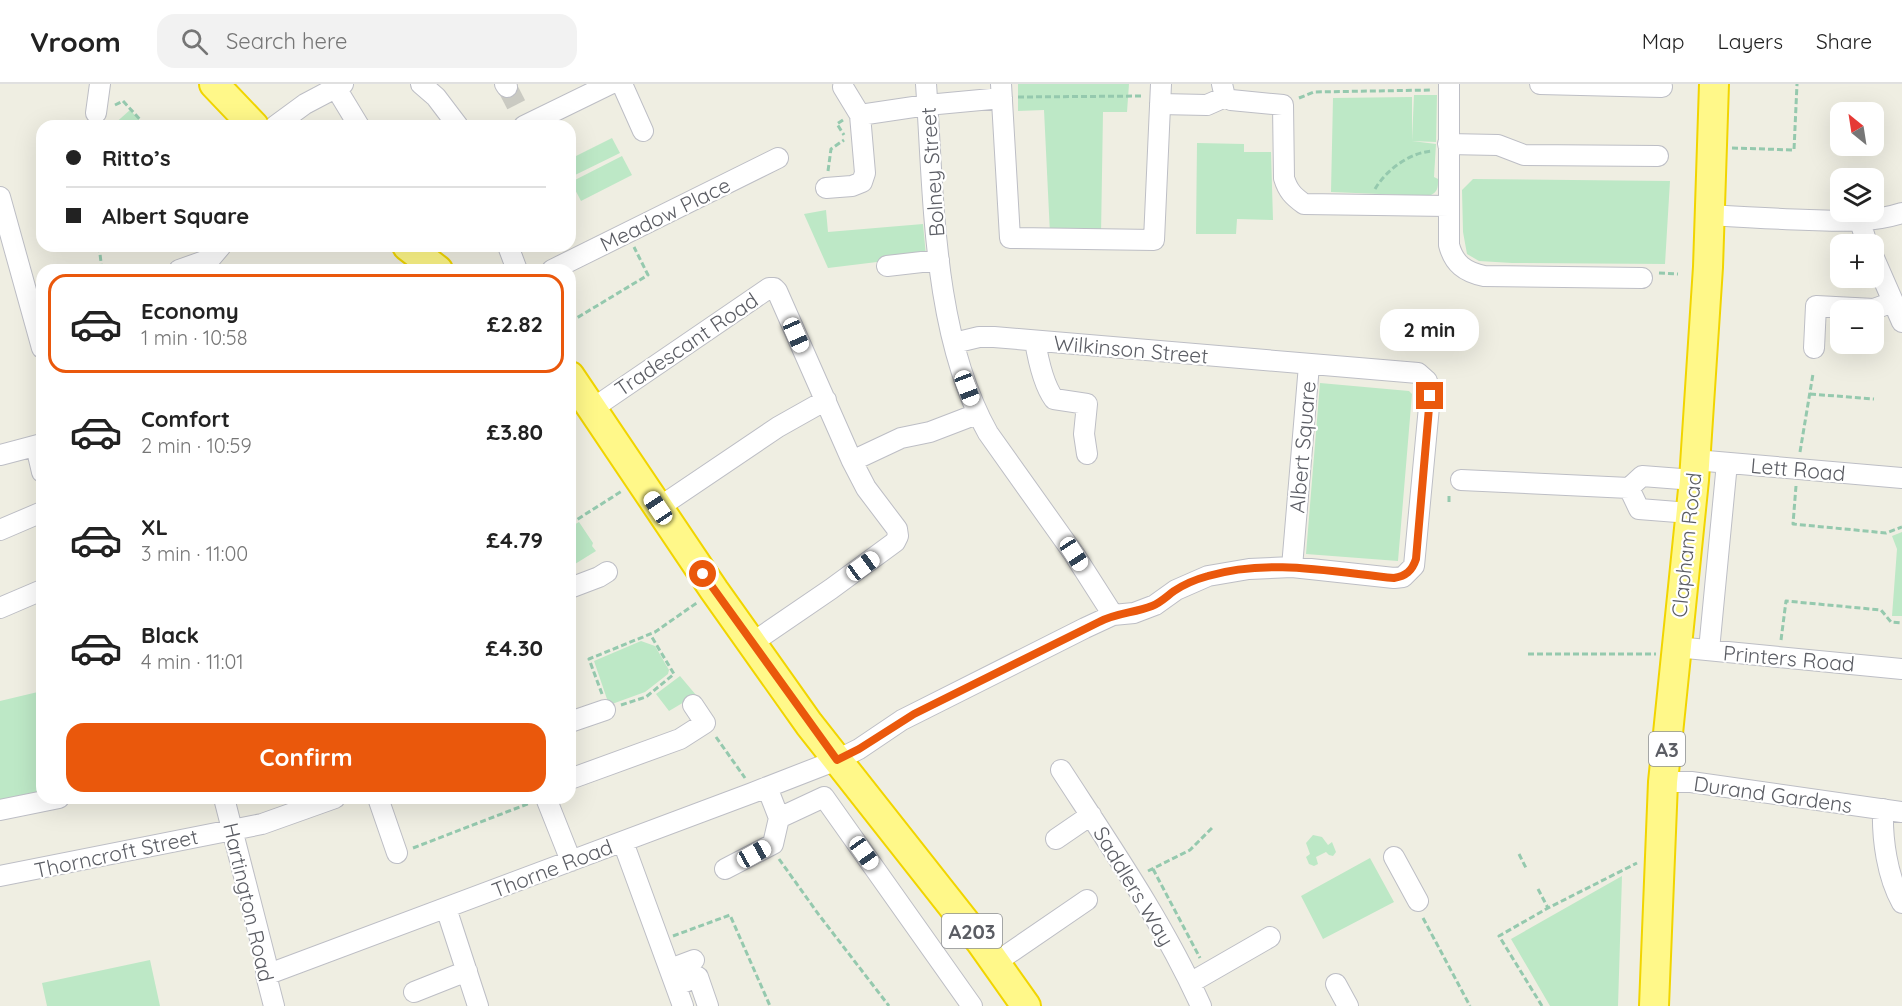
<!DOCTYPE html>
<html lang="en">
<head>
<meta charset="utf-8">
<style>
	body { margin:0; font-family:Quicksand,sans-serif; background:#f2f2f2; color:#222; height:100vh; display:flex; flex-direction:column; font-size:22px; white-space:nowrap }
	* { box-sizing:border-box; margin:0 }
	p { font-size:20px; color:#767676 }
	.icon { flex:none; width:33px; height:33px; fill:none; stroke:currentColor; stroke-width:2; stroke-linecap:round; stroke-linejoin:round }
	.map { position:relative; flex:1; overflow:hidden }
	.sheet { position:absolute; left:36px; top:180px; width:540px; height:540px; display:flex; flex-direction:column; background:#fff; border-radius:18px; box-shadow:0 6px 24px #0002 }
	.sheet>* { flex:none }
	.hud { position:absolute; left:36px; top:36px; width:540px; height:132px; border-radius:18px; box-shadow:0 6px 24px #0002; display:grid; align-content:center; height:132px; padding:0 30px; background:#fff }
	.needle { width:39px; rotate:330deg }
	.tools { position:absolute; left:1830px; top:18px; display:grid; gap:12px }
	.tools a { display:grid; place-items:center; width:54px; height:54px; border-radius:12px; background:#fff; box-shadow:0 6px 24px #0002; font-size:30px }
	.end { position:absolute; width:27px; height:27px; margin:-14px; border:8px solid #ea580c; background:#fff; box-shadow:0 0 0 3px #fff }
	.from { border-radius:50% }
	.bubble { position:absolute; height:42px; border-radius:18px; background:#fff; box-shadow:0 6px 24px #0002; font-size:20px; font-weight:700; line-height:42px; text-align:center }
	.car { position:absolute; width:18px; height:36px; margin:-18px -9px; border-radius:8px; box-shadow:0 0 4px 2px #0007; background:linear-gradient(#fff 24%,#345 0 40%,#fff 0 76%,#345 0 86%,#fff 0) }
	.hud b { display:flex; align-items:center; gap:21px; height:57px; font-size:22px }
	.hud b+b { border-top:2px solid #e0e0e0 }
	.hud i { width:15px; height:15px; background:#222 }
	ul { padding:10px 0 0; list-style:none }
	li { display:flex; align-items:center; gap:18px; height:99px; margin:0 12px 9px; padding:0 18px; border:3px solid transparent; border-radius:18px }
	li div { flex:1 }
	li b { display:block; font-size:22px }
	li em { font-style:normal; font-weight:700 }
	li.current { border-color:#ea580c }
	li>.icon { width:54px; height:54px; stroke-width:1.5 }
	.cta { display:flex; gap:12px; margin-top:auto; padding:12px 30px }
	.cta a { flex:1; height:69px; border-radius:18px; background:#ea580c; color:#fff; font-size:24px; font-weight:700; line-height:69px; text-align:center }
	header { display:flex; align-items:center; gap:36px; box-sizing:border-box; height:84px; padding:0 30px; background:#fff; border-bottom:2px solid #e0e0e0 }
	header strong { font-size:28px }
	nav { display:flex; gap:33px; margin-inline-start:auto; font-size:21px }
	.search { width:420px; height:54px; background:#f2f2f2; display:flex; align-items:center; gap:15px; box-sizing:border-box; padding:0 21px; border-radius:18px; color:#767676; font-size:22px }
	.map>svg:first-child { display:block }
</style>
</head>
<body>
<header>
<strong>Vroom</strong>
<div class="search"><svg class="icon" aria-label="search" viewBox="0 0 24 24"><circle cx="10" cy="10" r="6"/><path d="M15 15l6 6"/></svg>Search here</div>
<nav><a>Map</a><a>Layers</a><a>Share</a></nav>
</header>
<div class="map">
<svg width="1902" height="922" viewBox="0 0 1902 922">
	<rect width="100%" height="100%" fill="#efeee2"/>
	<!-- green -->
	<path fill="#bde8c6" d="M1018,0h111l-2,28h-24l-2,123 -51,-1 -6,-124 -26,1z
		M1414,11h23l-1,47 -24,-1 24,3 -2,33 4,2c0,9 0,13 -9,17l-98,-4 2,-94 79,-1v44z
		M130,26l15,16h-33z
		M612,54l8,15 -49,24 -1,-18z
		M1197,59l47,1v8h27l2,68 -36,-1 -1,15h-40z
		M622,72l10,19 -51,26 -10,-19z
		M1473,95l197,2 -5,83 -153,-1 -33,-2 -12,-7 -4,-22 -1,-42z
		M826,126l2,22 95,-8 3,32 -98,12 -24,-54z
		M1320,299l89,8 3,3 -14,167 -92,-7z
		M579,438l14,21 -1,3 4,5 -21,13 -5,-7v-30z
		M1902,448v84h-10l5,-67 -5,-13z
		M641,557l14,5 14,24 -1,4 -23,18 -33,12 -4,-2 -14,-41z
		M680,592l16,19 -27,16 -13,-17z
		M42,607v105l-42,9v-104z
		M1313,751l9,2 6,8 4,-3 4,10 -3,4 -4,-1 -3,-3 -10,5 2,7 -4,2 -5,-2 -3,-7 4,-3 -4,-11z
		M1370,774l24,44 -71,37 -22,-43z
		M1622,792l-4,130h-68l-39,-67z
		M150,876l10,46h-113l-5,-23z"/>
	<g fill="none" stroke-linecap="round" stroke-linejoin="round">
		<!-- minor-tunnel -->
		<path stroke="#cacac2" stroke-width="20" stroke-dasharray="20 10" stroke-linecap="butt" d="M507,3l13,25"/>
		<defs>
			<path id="minor" d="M421,0l15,13 22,29
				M505,0l2,3
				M622,0l21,47
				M926,0c8,112 6,249 62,349l86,121 39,61
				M1001,0l9,154 144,2 7,-156
				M1222,0l3,13 6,3 52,5 1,73c4,13 9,18 20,26l144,2
				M1449,0v161c5,19 16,27 35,31l158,2
				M1540,0l122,3
				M336,4l23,38
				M1160,20l47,1 18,-8
				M96,29l4,-29
				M860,31l67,-10 75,-7
				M275,42l30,-22 38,-20
				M524,42l86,-42
				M1448,60l50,1 26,10 134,1
				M826,104l26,-2 10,-4 3,-9 -5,-58 -17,-28
				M0,113l42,151
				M1710,131c33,2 66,4 99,5 32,1 62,3 93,-7
				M1860,137l7,23
				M508,162l9,24
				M1874,174l28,64
				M887,182l52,-6
				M179,186l31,-11 11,-13
				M552,186l226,-112
				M1035,257c3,18 8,43 19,58l33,5 -3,30 3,20
				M1814,264l2,-42 58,3 19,-7
				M592,325l177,-121h5l3,3 75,170 14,27 31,41 1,7 -3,6 -64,47 -79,54
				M36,362l6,26
				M0,371l42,-11
				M1695,376l207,18
				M852,377l49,-23 29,-6 47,-18
				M1461,396l168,8 13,-12 52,4
				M1629,404l10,21 51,4
				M658,424l120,-81 48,-27
				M0,446l42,-18
				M1292,483l17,-202
				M570,504l29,-11 8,-5
				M0,524l42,-18
				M1676,563l226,22
				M1709,566l18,-187
				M570,638l35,-12
				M1061,686c50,77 102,152 140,236
				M570,695l110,-40 25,-16 -12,-18
				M1663,698h28l211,30
				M767,703l12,31 45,-21 148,209
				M224,714l42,164v13l8,31
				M378,714l19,55
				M546,714l25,63
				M1883,725c-1,30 4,67 19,94
				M0,726l59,-12
				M1056,755l35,-24
				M623,758l60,164
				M1394,773l24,44
				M725,785l48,-25 6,-26
				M0,792l262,-52 73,-26
				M446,824l32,98
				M995,879l92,-63
				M670,885l24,-9
				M266,891l486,-182 85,-33 22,-11 43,-29 183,-92 28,-13 21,-2 21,-8 21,-15 32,-14 41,-7 43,-2 102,11 9,-1 11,-11 16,-170 -3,-15 -9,-8 -424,-36h-15l-25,6
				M1190,899l80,-46
				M1336,900l12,22
				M676,901l22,-8 10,29
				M414,908l53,-21"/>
			<path id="highway" d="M214,0l40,42
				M407,162l31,24
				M570,292l144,214 95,134 171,217 46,65
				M1654,922l9,-224 31,-302 14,-213 6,-183"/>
		</defs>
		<!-- minor casing -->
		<use href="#minor" stroke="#bdbec5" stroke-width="22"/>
		<!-- highway casing -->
		<use href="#highway" stroke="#f1d500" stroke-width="32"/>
		<!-- path -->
		<path stroke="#95c9ae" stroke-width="3" stroke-dasharray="6 3" stroke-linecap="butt" d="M1018,13l126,-1
			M1299,14l15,-6 118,-2
			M115,21l8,-4 23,25
			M843,36l-6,4 7,11
			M1732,64l62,2 3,-66
			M828,87l3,-22 13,-9
			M1375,105c11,-19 35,-37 58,-38
			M99,162l3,24
			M1659,189l19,1
			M570,238l78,-47 -14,-28
			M1810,310l64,5
			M1800,368l13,-78
			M1796,402l-3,38 93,9 16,-6
			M1449,418v-8
			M570,440l52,-33
			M1781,556l5,-39 95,9 10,12 11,1
			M1528,570h128
			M602,610l-13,-35 66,-27 43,-30
			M621,621l25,-8 28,-23 -24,-40
			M716,653l29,41
			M413,764l117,-45
			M1519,770l7,14
			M779,775l40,56 70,91
			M1153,785l47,89
			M1148,787l42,-21 22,-22
			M1538,805l10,19
			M1423,834l47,88
			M673,852l57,-21 40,91
			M1542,922l-43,-70 49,-28 89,-45"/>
		<!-- minor -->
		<use href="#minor" stroke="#fff" stroke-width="20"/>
		<!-- highway -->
		<use href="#highway" stroke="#fff889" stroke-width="28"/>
	</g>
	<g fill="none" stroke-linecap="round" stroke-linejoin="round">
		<!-- route -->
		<path stroke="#ea580c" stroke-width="8" d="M703,490l134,186 22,-11 55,-35 185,-92c17,-9 35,-9 53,-16 8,-3 15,-10 22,-15 9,-6 23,-12 34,-15 60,-18 125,-4 186,2 12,-2 18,-7 22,-19l14,-163"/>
	</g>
	<g text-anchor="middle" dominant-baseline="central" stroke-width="4.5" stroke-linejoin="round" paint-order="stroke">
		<!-- shield labels -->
		<g fill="#fff" stroke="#8c8e92" stroke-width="1.5">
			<rect x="1649" y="648" width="36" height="34" rx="4.5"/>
			<rect x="942" y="830" width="60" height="34" rx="4.5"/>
		</g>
		<g font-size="20" font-weight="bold" fill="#5b5d64">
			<text x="1667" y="665">A3</text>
			<text x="972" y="847">A203</text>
		</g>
		<!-- street labels -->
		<g font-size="21" fill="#5b5d64" stroke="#fff">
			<text transform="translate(932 88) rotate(-94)">Bolney Street</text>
			<text transform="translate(665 130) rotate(-26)">Meadow Place</text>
			<text transform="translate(686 260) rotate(-34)">Tradescant Road</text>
			<text transform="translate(1131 265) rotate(5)">Wilkinson Street</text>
			<text transform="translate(1302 363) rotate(-85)">Albert Square</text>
			<text transform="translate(1798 385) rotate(5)">Lett Road</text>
			<text transform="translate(1686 461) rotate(-84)">Clapham Road</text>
			<text transform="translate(1789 574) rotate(5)">Printers Road</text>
			<text transform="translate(1773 710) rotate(8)">Durand Gardens</text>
			<text transform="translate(116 769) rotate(-12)">Thorncroft Street</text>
			<text transform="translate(552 784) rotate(-21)">Thorne Road</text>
			<text transform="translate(1134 802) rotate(59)">Saddlers Way</text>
			<text transform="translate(249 818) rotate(77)">Hartington Road</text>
		</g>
	</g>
</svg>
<div class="tools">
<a><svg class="needle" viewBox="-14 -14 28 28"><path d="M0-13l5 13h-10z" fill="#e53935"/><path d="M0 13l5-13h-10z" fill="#767676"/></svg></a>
<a><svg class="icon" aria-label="layers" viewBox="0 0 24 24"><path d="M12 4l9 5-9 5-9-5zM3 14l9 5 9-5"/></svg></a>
<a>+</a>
<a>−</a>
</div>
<i class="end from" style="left:703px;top:490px"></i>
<i class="end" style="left:1430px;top:312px"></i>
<div class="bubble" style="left:1380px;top:225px;width:99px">2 min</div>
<i class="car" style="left:796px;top:251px;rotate:156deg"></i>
<i class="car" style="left:967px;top:304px;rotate:159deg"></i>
<i class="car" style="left:658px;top:424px;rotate:326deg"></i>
<i class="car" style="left:1074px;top:470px;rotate:147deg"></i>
<i class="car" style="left:863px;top:482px;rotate:54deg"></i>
<i class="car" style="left:864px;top:769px;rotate:145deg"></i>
<i class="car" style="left:754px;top:770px;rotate:61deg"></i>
<div class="hud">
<b><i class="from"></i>Ritto’s</b>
<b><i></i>Albert Square</b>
</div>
<section class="sheet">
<ul>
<li class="current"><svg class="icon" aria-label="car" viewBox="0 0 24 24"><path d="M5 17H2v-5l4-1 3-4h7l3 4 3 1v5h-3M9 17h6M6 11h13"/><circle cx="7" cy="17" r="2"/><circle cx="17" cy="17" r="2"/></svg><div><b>Economy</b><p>1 min · 10:58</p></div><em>£2.82</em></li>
<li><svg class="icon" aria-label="car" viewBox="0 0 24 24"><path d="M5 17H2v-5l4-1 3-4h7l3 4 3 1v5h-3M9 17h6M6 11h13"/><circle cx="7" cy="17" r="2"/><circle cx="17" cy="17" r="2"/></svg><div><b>Comfort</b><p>2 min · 10:59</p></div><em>£3.80</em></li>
<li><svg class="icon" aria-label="car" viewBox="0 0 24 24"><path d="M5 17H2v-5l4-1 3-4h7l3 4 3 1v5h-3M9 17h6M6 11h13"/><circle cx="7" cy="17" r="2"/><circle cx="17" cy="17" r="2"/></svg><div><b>XL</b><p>3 min · 11:00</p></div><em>£4.79</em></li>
<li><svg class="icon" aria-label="car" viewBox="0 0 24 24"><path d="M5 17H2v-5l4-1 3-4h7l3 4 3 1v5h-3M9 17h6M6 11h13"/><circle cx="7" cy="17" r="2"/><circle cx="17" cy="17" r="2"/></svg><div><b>Black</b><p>4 min · 11:01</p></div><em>£4.30</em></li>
</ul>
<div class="cta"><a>Confirm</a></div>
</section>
</div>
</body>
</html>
